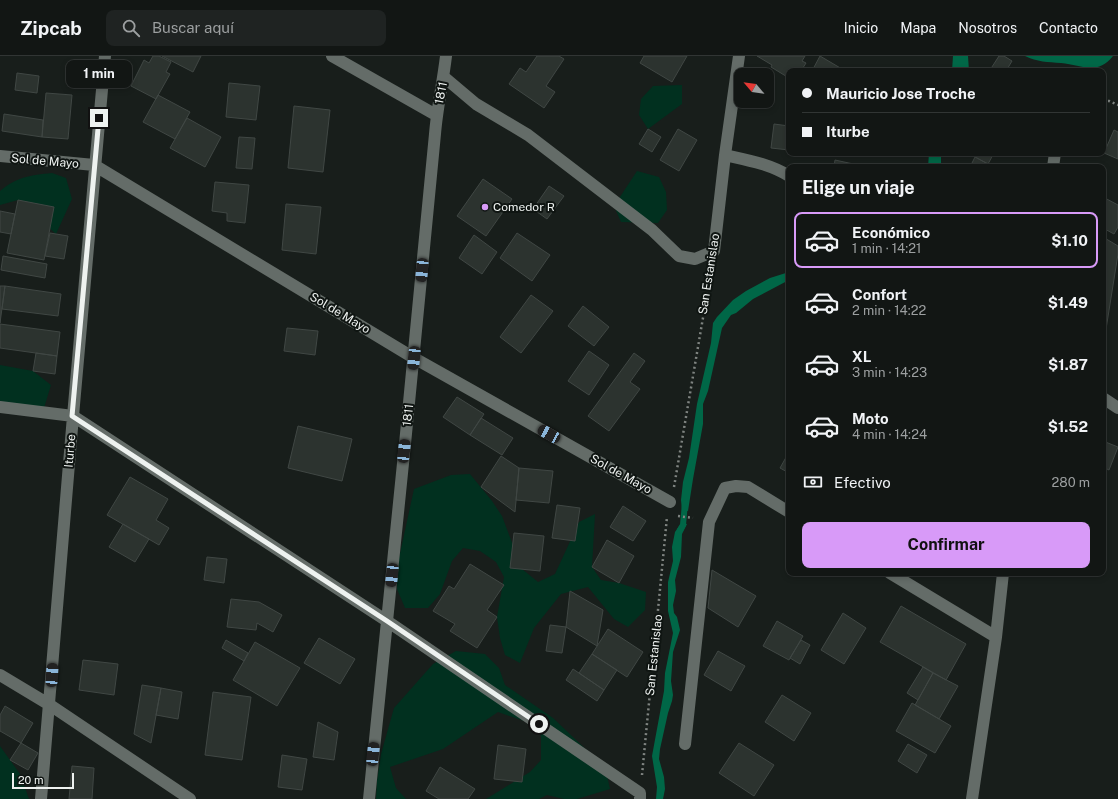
<!DOCTYPE html>
<html lang="es">
<head>
<meta charset="utf-8">
<style>
	body { margin:0; font-family:"Public Sans",sans-serif; background:#1f2322; color:#f1f3f6; height:100vh; display:flex; flex-direction:column; font-size:15px; white-space:nowrap }
	* { box-sizing:border-box; margin:0 }
	p { font-size:13px; color:#9c9fa0 }
	.icon { flex:none; width:22px; height:22px; fill:none; stroke:currentColor; stroke-width:2; stroke-linecap:round; stroke-linejoin:round }
	.map { position:relative; flex:1; overflow:hidden }
	.panel { position:absolute; left:786px; top:108px; width:320px; height:412px; display:flex; flex-direction:column; background:#121614; border-radius:8px; box-shadow:0 2px 6px #0003,0 0 0 1px #313534 }
	.panel>* { flex:none }
	.top-card { position:absolute; left:786px; top:12px; width:320px; height:88px; border-radius:8px; box-shadow:0 2px 6px #0003,0 0 0 1px #313534; display:grid; align-content:center; height:88px; padding:0 16px; background:#121614 }
	.needle { width:26px; rotate:299deg }
	.fabs { position:absolute; left:734px; top:12px; display:grid; gap:8px }
	.fabs a { display:grid; place-items:center; width:40px; height:40px; border-radius:8px; background:#121614; box-shadow:0 2px 6px #0003,0 0 0 1px #313534; font-size:20px }
	.scale { position:absolute; left:12px; bottom:10px; width:62px; box-sizing:border-box; padding-left:4px; border:2px solid #eef2f0; border-top:0; font-size:11px; line-height:14px; white-space:nowrap; color:#eef2f0; -webkit-text-stroke:3px #0f1512; paint-order:stroke }
	.end { position:absolute; width:18px; height:18px; margin:-9px; border:5px solid #eef2f0; background:#111; box-shadow:0 0 0 2px #111 }
	.from { border-radius:50% }
	.bubble { position:absolute; height:28px; border-radius:8px; background:#121614; box-shadow:0 2px 6px #0003,0 0 0 1px #313534; font-size:13px; font-weight:700; line-height:28px; text-align:center }
	.car { position:absolute; width:12px; height:24px; margin:-12px -6px; border-radius:5px; box-shadow:0 0 3px 1px #0007; background:linear-gradient(#222 24%,#8ab4d8 0 40%,#222 0 76%,#8ab4d8 0 86%,#222 0) }
	.top-card b { display:flex; align-items:center; gap:14px; height:38px; font-size:15px }
	.top-card b+b { border-top:1px solid #313534 }
	.top-card i { width:10px; height:10px; background:#f1f3f6 }
	ul { padding:0; list-style:none }
	li { display:flex; align-items:center; gap:12px; height:56px; margin:0 8px 6px; padding:0 8px; border:2px solid transparent; border-radius:8px }
	li div { flex:1 }
	li b { display:block; font-size:15px }
	li em { font-style:normal; font-weight:700 }
	li.on { border-color:#d89af8 }
	li>.icon { width:36px; height:36px; stroke-width:1.5 }
	h2 { padding:0 16px; font-size:18px; line-height:48px }
	.pay { display:flex; align-items:center; gap:10px; height:44px; padding:0 16px; font-size:15px }
	.pay p { margin-inline-start:auto }
	.action { display:flex; gap:8px; margin-top:auto; padding:8px 16px }
	.action a { flex:1; height:46px; border-radius:8px; background:#d89af8; color:#111; font-size:16px; font-weight:700; line-height:46px; text-align:center }
	header { display:flex; align-items:center; gap:24px; box-sizing:border-box; height:56px; padding:0 20px; background:#121614; border-bottom:1px solid #313534 }
	header strong { font-size:19px }
	nav { display:flex; gap:22px; margin-inline-start:auto; font-size:14px }
	.search { width:280px; height:36px; background:#1f2322; display:flex; align-items:center; gap:10px; box-sizing:border-box; padding:0 14px; border-radius:8px; color:#9c9fa0; font-size:15px }
	.map>svg:first-child { display:block }
</style>
</head>
<body>
<header>
<strong>Zipcab</strong>
<div class="search"><svg class="icon" aria-label="search" viewBox="0 0 24 24"><circle cx="10" cy="10" r="6"/><path d="M15 15l6 6"/></svg>Buscar aquí</div>
<nav><a>Inicio</a><a>Mapa</a><a>Nosotros</a><a>Contacto</a></nav>
</header>
<div class="map">
<svg width="1118" height="743" viewBox="0 0 1118 743">
	<rect width="100%" height="100%" fill="#181e1b"/>
	<!-- green -->
	<path fill="#01301f" d="M682,29v19l-34,25 -9,-14 2,-16 12,-13z
		M637,115l22,6 7,15 1,18 -9,13 -37,-1 -7,-16z
		M52,117l14,5 6,21 -16,35 -38,-34 -18,5v-14c17,-14 30,-16 52,-18z
		M0,309l33,6 18,14 -7,23 -44,-4z
		M470,418l22,27 10,15 20,53 16,13 17,-8 24,-52 16,-8 -3,53 9,13 18,3 27,9 -1,18 -17,17 -14,-8 -26,-32 -27,7 -27,34 -14,35 -15,-8 -5,-17 -3,-21 7,-40 -8,-15 -16,-11 -17,-3 -11,13 -12,33 -12,14h-23l-8,-19 -1,-17 18,-83 37,-14z
		M456,595l29,3 14,14 6,17 48,33 41,39 12,14 4,18 -33,10h-13l-17,-4 -8,4h-53l44,-27 11,-12v-24l-14,-14 -29,-10 -55,37 -53,18 6,21 10,11h-30l1,-18 4,-27 13,-46 39,-44z
		M0,690l20,28 9,25h-29z"/>
	<!-- water -->
	<path fill="#006747" d="M953,0h15l1,15h-17z
		M1025,0h88c-16,20 -31,9 -52,7 -13,-1 -24,-1 -36,-7z
		M929,97h12v14h-13z
		M789,216v8l-36,19 -17,14 -5,2 -9,13 -14,63 -5,13v20l-10,55 -5,32 -6,-1 -1,-10 2,-18 6,-24 8,-54 14,-61 2,-20 4,-6 16,-17 13,-9 24,-13z
		M681,467l6,1 -5,10 -1,23 -6,23 1,11 -3,14 1,8 3,4 3,13 -7,22 -2,29 2,14 -1,6 -4,12 -8,36 -1,10 5,18 1,12 -2,10h-7l1,-12 -5,-31 12,-65 1,-18 8,-40 -5,-22v-29l5,-21 -1,-14 3,-15z"/>
	<g fill="none" stroke-linecap="round" stroke-linejoin="round">
		<!-- stream -->
		<path stroke="#006747" stroke-width="6" d="M680,474l3,-5 2,-22"/>
	</g>
	<!-- building -->
	<path fill="#2c332f" stroke="#404744" d="M153,0h6l12,6 -5,10 4,2 -14,25 -25,-13 13,-26 5,3z
		M162,0h39l-8,16z
		M537,0h22l5,3 -18,27 9,6 -11,16 -35,-24 11,-16 6,4z
		M644,0h43l-15,26 -32,-19z
		M757,0h48l-3,5 4,2 -5,8h-12v7l-18,-11 1,-2z
		M820,0l22,13 -1,2h-29z
		M999,0h5l8,5 -6,10h-14l-2,-1z
		M17,17l22,3 -2,17 -22,-3z
		M229,27l31,3 -4,34 -30,-3z
		M46,37l26,2 -4,44 -26,-2z
		M158,39l32,17 -15,27 -32,-17z
		M294,50l36,4 -7,62 -35,-4z
		M4,58l39,6 -1,17 -40,-6z
		M187,62l34,19 -16,30 -35,-19z
		M774,68l15,2v24l-18,-2z
		M648,73l13,8 -9,15 -13,-8z
		M678,73l19,11 -18,31 -19,-11z
		M1114,74l4,2v27l-14,-6z
		M239,81l16,1 -3,31 -16,-1z
		M968,97h26l-6,11z
		M975,101l13,7 5,3h-23z
		M835,104l32,7h-33z
		M483,123l29,20 -26,37 -29,-20z
		M215,126l34,3 -4,38 -18,-2v-8l-15,-2z
		M549,130l15,10 -17,23 -14,-10z
		M1103,141l15,8v22l-4,7 -11,-6z
		M18,144l36,7 -10,53 -37,-7z
		M286,148l35,3 -5,47 -34,-4z
		M0,155l15,3 -4,20 -11,-2z
		M50,177l18,3 -4,23 -19,-3z
		M517,177l33,22 -18,26 -32,-23z
		M474,179l23,17 -15,22 -23,-16z
		M1103,181l15,9v8l-15,94z
		M3,200l44,8 -2,14 -44,-8z
		M0,230h5l-5,37z
		M5,230l56,8 -3,22 -56,-7z
		M531,239l22,16 -32,42 -21,-16z
		M583,250l26,21 -15,19 -26,-20z
		M0,268l60,8 -3,24 -57,-8z
		M287,272l31,3 -3,24 -31,-4z
		M589,295l20,14 -20,30 -21,-14z
		M36,297l21,3 -2,18 -22,-3z
		M634,297l11,8 -15,21 10,7 -31,42 -21,-15z
		M457,341l27,17 -14,21 -27,-18z
		M481,362l32,20 -11,17 -32,-20z
		M298,370l54,13 -10,42 -54,-13z
		M1103,385l15,6 -9,23 -6,-3z
		M789,396v21l-9,-5z
		M501,400l18,12 -4,44 -34,-25z
		M519,412l34,3 -4,32 -33,-3z
		M130,421l38,22 -12,21 13,8 -10,17 -52,-30z
		M557,449l23,3 -5,33 -23,-3z
		M623,450l23,15 -13,20 -23,-14z
		M123,468l26,15 -14,23 -26,-15z
		M514,477l30,3 -4,35 -30,-3z
		M607,484l27,16 -15,27 -27,-16z
		M207,501l20,2 -3,24 -20,-3z
		M470,508l34,21 -17,25 10,7 -20,31 -27,-17 5,-7 -22,-13 16,-25 5,3z
		M712,514l44,26 -18,31 -30,-19z
		M570,535l33,19 -6,36 -31,-19z
		M231,543l28,3 23,13 -9,17 -16,-9 -1,7 -29,-3z
		M901,550l65,38 -20,36 -66,-38z
		M843,557l23,15 -22,36 -23,-14z
		M777,565l26,15 -14,24 -26,-14z
		M550,569l16,2 -4,26 -16,-2z
		M608,573l35,23 -16,25 -35,-23z
		M319,582l36,21 -15,25 -36,-21z
		M226,584l22,13 -4,8 -22,-13z
		M801,584l9,5 -10,19 -10,-6z
		M255,586l45,26 -23,38 -44,-26z
		M718,595l27,15 -14,25 -27,-16z
		M592,598l25,16 -13,20 -25,-17z
		M83,604l35,4 -4,31 -35,-5z
		M923,611l10,6 -15,27 -11,-7z
		M573,613l31,21 -7,11 -31,-21z
		M933,617l25,13 -19,33 -24,-14z
		M142,629l19,3 -10,55 -17,-9z
		M161,632l21,4 -4,27 -22,-4z
		M213,636l38,5 -9,63 -37,-5z
		M782,639l29,18 -17,28 -29,-19z
		M912,647l39,23 -16,27 -39,-22z
		M5,650l28,17 -12,20 -21,-12v-16z
		M318,666l20,10 -4,28 -21,-3z
		M21,687l17,10 -10,17 -18,-10z
		M739,687l35,22 -20,31 -35,-23z
		M908,688l19,11 -10,18 -19,-12z
		M498,689l28,4 -4,33 -28,-3z
		M282,699l25,4 -5,31 -24,-3z
		M72,710l22,2 -2,31h-23z
		M440,711l35,22 -7,10h-29l-13,-8z"/>
	<g fill="none" stroke-linecap="round" stroke-linejoin="round">
		<!-- path -->
		<path stroke="#7f8481" stroke-width="2.5" stroke-dasharray="2 3" stroke-linecap="butt" d="M1103,45h6l9,4
			M674,431l37,-216
			M678,460l15,2
			M642,719l25,-258"/>
		<!-- minor -->
		<path stroke="#646c68" stroke-width="12" d="M332,0l104,59
			M444,21l32,27 52,31 124,95 27,26 16,3 19,-8 11,-96 14,-99
			M725,99c22,5 45,9 64,21
			M0,100l94,9 320,193 256,144
			M1053,111l2,-14
			M1103,342l15,10
			M0,351l73,9 314,205 253,172v6
			M890,517l106,64
			M0,619l50,30 140,94
			M685,688l24,-222 16,-34 11,-2 12,1 41,25
			M41,743l32,-383 32,-360
			M369,743c23,-222 45,-443 66,-665 2,-26 8,-52 11,-78
			M972,743l24,-162 7,-64"/>
	</g>
	<g fill="none" stroke-linecap="round" stroke-linejoin="round">
		<!-- route -->
		<path stroke="#eef2f0" stroke-width="5" d="M99,62l-27,298 315,205 152,103"/>
	</g>
	<!-- markers -->
	<circle fill="#d89af8" stroke="#0f1512" stroke-width="1.5" cx="485" cy="151" r="4"/>
	<g text-anchor="middle" dominant-baseline="central" stroke-width="4" stroke-linejoin="round" paint-order="stroke">
		<!-- street labels -->
		<g font-size="12" fill="#eef2f0" stroke="#0f1512">
			<text transform="translate(441 37) rotate(-79)">1811</text>
			<text transform="translate(45 105) rotate(5)">Sol de Mayo</text>
			<text transform="translate(709 218) rotate(-81)">San Estanislao</text>
			<text transform="translate(340 257) rotate(31)">Sol de Mayo</text>
			<text transform="translate(408 359) rotate(-84)">1811</text>
			<text transform="translate(70 395) rotate(-85)">Iturbe</text>
			<text transform="translate(621 418) rotate(29)">Sol de Mayo</text>
			<text transform="translate(654 599) rotate(-84)">San Estanislao</text>
		</g>
		<!-- poi labels -->
		<g font-size="12" fill="#eef2f0" stroke="#0f1512" text-anchor="start">
			<text x="493" y="151">Comedor R</text>
		</g>
	</g>
</svg>
<div class="fabs">
<a><svg class="needle" viewBox="-14 -14 28 28"><path d="M0-13l5 13h-10z" fill="#e53935"/><path d="M0 13l5-13h-10z" fill="#9c9fa0"/></svg></a>
</div>
<div class="scale">20 m</div>
<i class="end from" style="left:539px;top:668px"></i>
<i class="end" style="left:99px;top:62px"></i>
<div class="bubble" style="left:66px;top:4px;width:66px">1 min</div>
<i class="car" style="left:422px;top:214px;rotate:185deg"></i>
<i class="car" style="left:414px;top:302px;rotate:186deg"></i>
<i class="car" style="left:549px;top:378px;rotate:299deg"></i>
<i class="car" style="left:404px;top:395px;rotate:6deg"></i>
<i class="car" style="left:392px;top:519px;rotate:186deg"></i>
<i class="car" style="left:52px;top:619px;rotate:4deg"></i>
<i class="car" style="left:373px;top:698px;rotate:6deg"></i>
<div class="top-card">
<b><i class="from"></i>Mauricio Jose Troche</b>
<b><i></i>Iturbe</b>
</div>
<section class="panel">
<h2>Elige un viaje</h2>
<ul>
<li class="on"><svg class="icon" aria-label="car" viewBox="0 0 24 24"><path d="M5 17H2v-5l4-1 3-4h7l3 4 3 1v5h-3M9 17h6M6 11h13"/><circle cx="7" cy="17" r="2"/><circle cx="17" cy="17" r="2"/></svg><div><b>Económico</b><p>1 min · 14:21</p></div><em>$1.10</em></li>
<li><svg class="icon" aria-label="car" viewBox="0 0 24 24"><path d="M5 17H2v-5l4-1 3-4h7l3 4 3 1v5h-3M9 17h6M6 11h13"/><circle cx="7" cy="17" r="2"/><circle cx="17" cy="17" r="2"/></svg><div><b>Confort</b><p>2 min · 14:22</p></div><em>$1.49</em></li>
<li><svg class="icon" aria-label="car" viewBox="0 0 24 24"><path d="M5 17H2v-5l4-1 3-4h7l3 4 3 1v5h-3M9 17h6M6 11h13"/><circle cx="7" cy="17" r="2"/><circle cx="17" cy="17" r="2"/></svg><div><b>XL</b><p>3 min · 14:23</p></div><em>$1.87</em></li>
<li><svg class="icon" aria-label="car" viewBox="0 0 24 24"><path d="M5 17H2v-5l4-1 3-4h7l3 4 3 1v5h-3M9 17h6M6 11h13"/><circle cx="7" cy="17" r="2"/><circle cx="17" cy="17" r="2"/></svg><div><b>Moto</b><p>4 min · 14:24</p></div><em>$1.52</em></li>
</ul>
<div class="pay"><svg class="icon" aria-label="cash" viewBox="0 0 24 24"><path d="M3 7h18v10H3z"/><circle cx="12" cy="12" r="2"/></svg>Efectivo<p>280 m</p></div>
<div class="action"><a>Confirmar</a></div>
</section>
</div>
</body>
</html>
